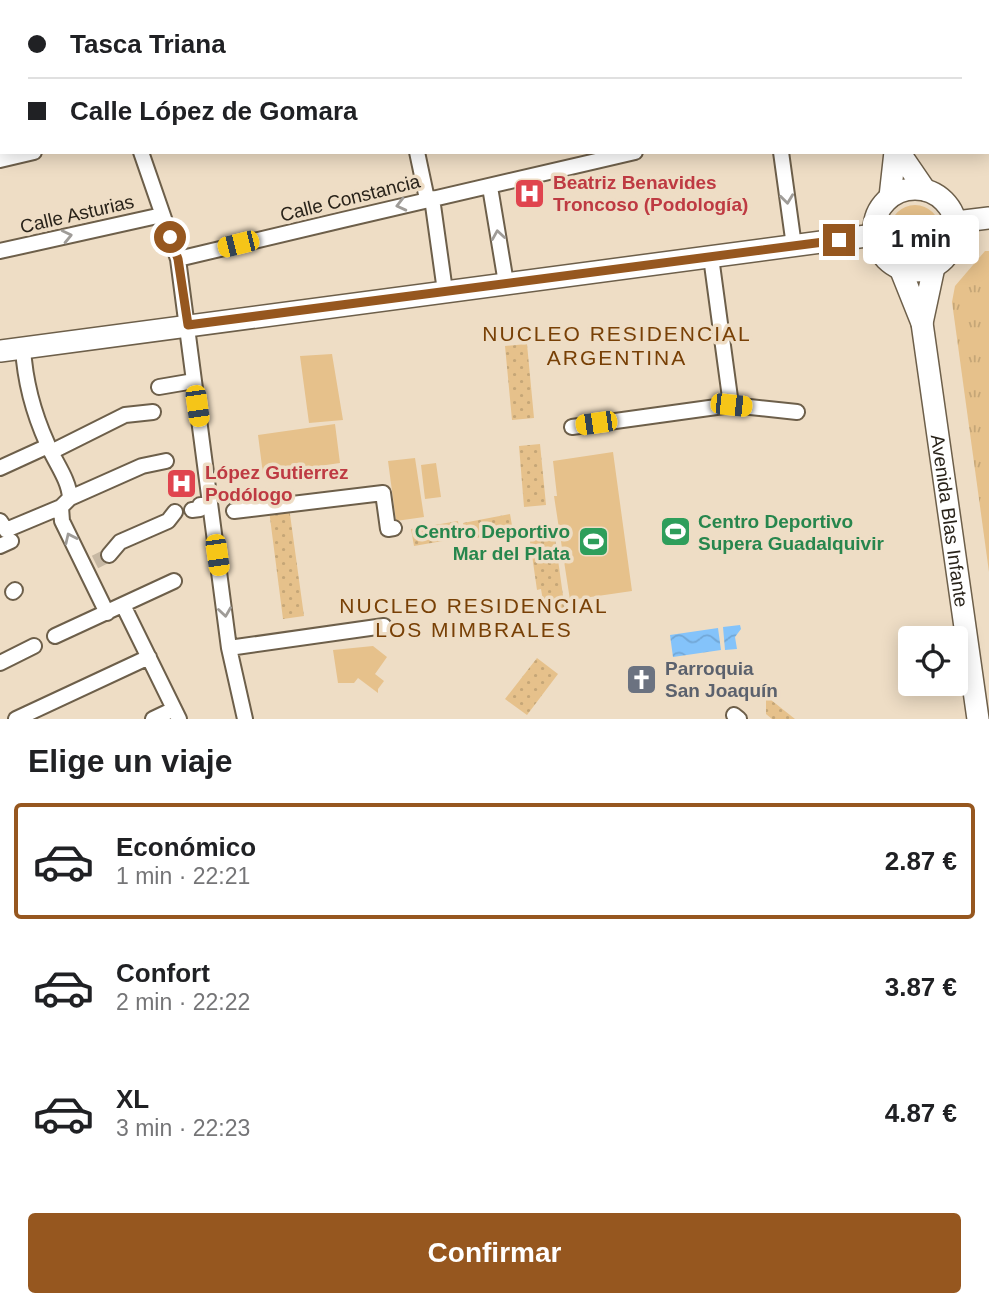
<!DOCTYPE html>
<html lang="es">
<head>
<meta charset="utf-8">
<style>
	body { margin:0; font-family:Helvetica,sans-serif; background:#f2f2f2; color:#202124; height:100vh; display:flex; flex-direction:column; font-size:26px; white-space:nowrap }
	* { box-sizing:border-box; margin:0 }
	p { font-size:23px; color:#757577 }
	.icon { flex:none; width:38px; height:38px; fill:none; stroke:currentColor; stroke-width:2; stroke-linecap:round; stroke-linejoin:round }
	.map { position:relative; height:719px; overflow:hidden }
	.sheet { display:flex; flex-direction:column; background:#fff; flex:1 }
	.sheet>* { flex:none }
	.guide { position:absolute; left:0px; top:0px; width:990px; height:154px; box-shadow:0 4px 18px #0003; display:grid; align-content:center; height:154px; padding:0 28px; background:#fff }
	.buttons { position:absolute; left:898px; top:626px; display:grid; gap:14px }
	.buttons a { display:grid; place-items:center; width:70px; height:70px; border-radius:7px; background:#fff; box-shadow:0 4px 18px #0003; font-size:35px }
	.end { position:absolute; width:32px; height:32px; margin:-16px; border:9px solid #96571f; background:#fff; box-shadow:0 0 0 4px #fff }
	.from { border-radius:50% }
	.bubble { position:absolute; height:49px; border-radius:7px; background:#fff; box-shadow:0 4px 18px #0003; font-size:23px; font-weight:700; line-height:49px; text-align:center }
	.car { position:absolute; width:21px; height:42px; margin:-21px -10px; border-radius:9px; box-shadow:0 0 5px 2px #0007; background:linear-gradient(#f5c518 24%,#345 0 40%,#f5c518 0 76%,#345 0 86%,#f5c518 0) }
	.guide b { display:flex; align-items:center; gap:24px; height:66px; font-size:26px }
	.guide b+b { border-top:2px solid #e0e0e0 }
	.guide i { width:18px; height:18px; background:#202124 }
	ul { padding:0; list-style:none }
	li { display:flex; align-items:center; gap:21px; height:116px; margin:0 14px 10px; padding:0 14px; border:4px solid transparent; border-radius:7px }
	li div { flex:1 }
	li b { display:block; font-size:26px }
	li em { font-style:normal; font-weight:700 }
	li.selected { border-color:#96571f }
	li>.icon { width:63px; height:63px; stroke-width:1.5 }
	h2 { padding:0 28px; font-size:32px; line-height:84px }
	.action { display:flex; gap:14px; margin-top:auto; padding:14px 28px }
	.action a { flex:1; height:80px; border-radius:7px; background:#96571f; color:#fff; font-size:28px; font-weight:700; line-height:80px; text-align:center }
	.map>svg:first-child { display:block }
</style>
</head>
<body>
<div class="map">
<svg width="989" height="719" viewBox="0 0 989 719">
	<defs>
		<pattern id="park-tufts" width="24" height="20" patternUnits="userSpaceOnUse" patternTransform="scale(1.75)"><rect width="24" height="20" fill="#e6c18b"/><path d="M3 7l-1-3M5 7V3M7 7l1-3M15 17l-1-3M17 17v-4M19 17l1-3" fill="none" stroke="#c5a677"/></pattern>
		<pattern id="garden-dots" width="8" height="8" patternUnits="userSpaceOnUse" patternTransform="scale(1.75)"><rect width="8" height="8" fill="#e6c18b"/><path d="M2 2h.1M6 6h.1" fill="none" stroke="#c5a677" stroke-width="1.8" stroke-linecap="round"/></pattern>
		<pattern id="water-waves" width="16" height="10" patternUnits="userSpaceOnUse" patternTransform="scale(1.75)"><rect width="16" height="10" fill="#84c3fa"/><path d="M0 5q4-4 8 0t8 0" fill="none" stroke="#72a7d6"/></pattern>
	</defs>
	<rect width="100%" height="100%" fill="#eeddc5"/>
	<!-- grass -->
	<path fill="#e6c18b" d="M890 230a25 25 0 1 1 50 0a25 25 0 1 1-50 0Z
		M332,354l11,66 -34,3 -9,-67z
		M335,424l5,39 -77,11 -5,-39z
		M613,452l19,139 -62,9 -16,-104h3l-4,-35z
		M415,458l9,59 -28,4 -8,-60z
		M436,463l5,34 -16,2 -4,-34z
		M373,646l14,11 -12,17 9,7 -6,8v4l-20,-15 -4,5h-16l-5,-33z"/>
	<!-- park -->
	<path fill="url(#park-tufts)" d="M985,251h4v321l-37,-270 3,-16z"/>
	<!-- garden -->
	<path fill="url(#garden-dots)" d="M527,344l7,74 -22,2 -7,-74z
		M540,444l6,61 -22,2 -5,-61z
		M289,507l15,109 -21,3 -14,-109z
		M510,514l3,17 -46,9 -4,-17z
		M458,521l2,17 -46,8 -3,-17z
		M554,531l11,79 -25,3 -1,-10 4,-2 -2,-12 -4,1 -8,-56z
		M537,658l21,16 -31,41 -22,-16z
		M766,696l29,23h-23l-6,-5z"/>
	<!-- water -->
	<path fill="url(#water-waves)" d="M740,625l1,4 -6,8 2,12 -12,1 -2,-23z
		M718,628l3,22 -48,7 -3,-22z"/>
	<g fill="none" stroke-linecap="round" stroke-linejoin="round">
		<!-- street-tunnel -->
		<path stroke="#c7b8a3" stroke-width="14" stroke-dasharray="14 7" stroke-linecap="butt" d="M95,562l14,-7"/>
		<defs>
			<path id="street" d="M81,0v2
				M384,0v2
				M491,0v2
				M580,0l1,2
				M761,0v2
				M332,2l8,-2
				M619,2l8,-2
				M141,152l37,107 51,389 16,71
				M417,152l10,47
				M781,152l13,94
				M0,160l34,-8
				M490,187l16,96
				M432,198l13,93
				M0,251l162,-36
				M711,257l20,148
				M178,259c152,-37 305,-71 457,-107
				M23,348c2,34 10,64 24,95 7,18 22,36 23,55
				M159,387l35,-6
				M572,427l159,-22 66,7
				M51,452l74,-37 28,-3
				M0,468l48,-22
				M61,507l1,14 45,92
				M192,510l8,-1v-4h10
				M234,511l149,-18 5,36 6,-1
				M0,521l6,9 55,-23 9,-9 72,-32 24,-5
				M0,546l11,-5
				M109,555l11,-13 48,-21 7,-9
				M13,592l2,-2
				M123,605l56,114
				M55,636l119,-55
				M229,648l155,-22
				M0,663l34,-17
				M734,715l5,4
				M16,719l133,-62
				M153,719l21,-10"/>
			<g id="primary">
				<path d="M877,0v2"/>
				<path d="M899,152l26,38"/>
				<circle cx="915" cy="230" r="41"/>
				<path d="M890,197l5,-45"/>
				<path d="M956,222l33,-4"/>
				<path id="s1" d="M900,268l22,55 56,396"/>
				<path d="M922,323l12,-56"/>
				<path d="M0,351l874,-116"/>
			</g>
		</defs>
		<!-- street casing -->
		<use href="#street" stroke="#6d5f4a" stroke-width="18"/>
		<!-- primary casing -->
		<use href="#primary" stroke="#6d5f4a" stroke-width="24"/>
		<!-- street -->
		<use href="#street" stroke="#fff" stroke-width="14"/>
		<!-- primary -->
		<use href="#primary" stroke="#fff" stroke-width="21"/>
	</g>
	<!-- one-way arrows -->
	<defs><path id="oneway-chevron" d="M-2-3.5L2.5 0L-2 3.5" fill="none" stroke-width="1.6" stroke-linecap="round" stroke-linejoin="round" transform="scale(1.75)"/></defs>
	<g stroke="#9f9c98">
		<use href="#oneway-chevron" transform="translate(787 199) rotate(83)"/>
		<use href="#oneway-chevron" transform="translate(401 205) rotate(166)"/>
		<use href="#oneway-chevron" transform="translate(498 235) rotate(-99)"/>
		<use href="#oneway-chevron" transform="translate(67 236) rotate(-13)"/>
		<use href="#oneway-chevron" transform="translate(70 538) rotate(-115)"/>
		<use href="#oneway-chevron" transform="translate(225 612) rotate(82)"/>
	</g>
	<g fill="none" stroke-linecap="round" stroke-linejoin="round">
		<!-- route -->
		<path stroke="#96571f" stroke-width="9" d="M170,237l8,22 10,66 651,-85"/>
	</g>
	<!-- icons -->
	<defs>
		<symbol id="hospital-square" viewBox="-11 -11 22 22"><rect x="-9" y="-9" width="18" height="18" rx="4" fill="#e0444e" stroke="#eeddc5"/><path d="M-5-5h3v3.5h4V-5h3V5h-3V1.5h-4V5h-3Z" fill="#fff"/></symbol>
		<symbol id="stadium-square" viewBox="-11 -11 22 22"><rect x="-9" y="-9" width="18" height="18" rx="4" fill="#2e9e5b" stroke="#eeddc5"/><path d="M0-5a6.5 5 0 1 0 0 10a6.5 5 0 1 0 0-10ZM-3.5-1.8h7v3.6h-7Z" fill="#fff"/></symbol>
		<symbol id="church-square" viewBox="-11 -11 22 22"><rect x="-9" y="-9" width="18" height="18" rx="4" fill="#6b7280" stroke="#eeddc5"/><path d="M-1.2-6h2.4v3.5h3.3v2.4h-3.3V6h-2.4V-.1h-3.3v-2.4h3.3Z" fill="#fff"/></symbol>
	</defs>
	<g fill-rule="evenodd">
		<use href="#hospital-square" x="512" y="176" width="35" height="35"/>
		<use href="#hospital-square" x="164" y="466" width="35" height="35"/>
		<use href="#stadium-square" x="658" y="514" width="35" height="35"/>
		<use href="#stadium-square" x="576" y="524" width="35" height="35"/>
		<use href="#church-square" x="624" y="662" width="35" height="35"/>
	</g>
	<g text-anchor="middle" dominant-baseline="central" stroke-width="7" stroke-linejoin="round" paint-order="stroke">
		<!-- health labels -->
		<g font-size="19" font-weight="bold" fill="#be3a42" stroke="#eeddc5" text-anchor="start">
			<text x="553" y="182">Beatriz Benavides<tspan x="553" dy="22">Troncoso (Podología)</tspan></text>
			<text x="205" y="472">López Gutierrez<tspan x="205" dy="22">Podólogo</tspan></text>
		</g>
		<!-- street labels -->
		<g font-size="19" fill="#29231a" stroke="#eeddc5">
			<text transform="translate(350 198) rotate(-14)">Calle Constancia</text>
			<text transform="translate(77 214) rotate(-13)">Calle Asturias</text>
			<text stroke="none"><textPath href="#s1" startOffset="259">Avenida Blas Infante</textPath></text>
		</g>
		<!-- leisure labels -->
		<g font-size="19" font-weight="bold" fill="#27864d" stroke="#eeddc5" text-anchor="start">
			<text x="698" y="521">Centro Deportivo<tspan x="698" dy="22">Supera Guadalquivir</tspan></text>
			<text x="570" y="531" text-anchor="end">Centro Deportivo<tspan x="570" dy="22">Mar del Plata</tspan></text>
		</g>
		<!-- worship labels -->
		<g font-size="19" font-weight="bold" fill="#5b616d" stroke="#eeddc5" text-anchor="start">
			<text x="665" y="668">Parroquia<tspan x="665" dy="22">San Joaquín</tspan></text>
		</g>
		<!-- neighbourhood labels -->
		<g font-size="21" letter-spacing="2" fill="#784006" stroke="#eeddc5">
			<text x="617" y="333">NUCLEO RESIDENCIAL<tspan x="617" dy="24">ARGENTINA</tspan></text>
			<text x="474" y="605">NUCLEO RESIDENCIAL<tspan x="474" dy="24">LOS MIMBRALES</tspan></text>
		</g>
	</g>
</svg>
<div class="buttons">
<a><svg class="icon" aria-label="locate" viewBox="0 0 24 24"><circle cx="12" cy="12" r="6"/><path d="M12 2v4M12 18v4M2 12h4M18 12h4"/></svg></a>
</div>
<i class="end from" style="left:170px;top:237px"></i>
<i class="end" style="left:839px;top:240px"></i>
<div class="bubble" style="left:863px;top:215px;width:116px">1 min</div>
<i class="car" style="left:238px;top:244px;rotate:256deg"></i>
<i class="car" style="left:731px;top:405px;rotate:96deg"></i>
<i class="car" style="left:197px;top:406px;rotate:172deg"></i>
<i class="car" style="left:596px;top:423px;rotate:262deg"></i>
<i class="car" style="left:217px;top:555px;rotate:172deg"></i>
<div class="guide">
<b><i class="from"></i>Tasca Triana</b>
<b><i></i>Calle López de Gomara</b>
</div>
</div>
<section class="sheet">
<h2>Elige un viaje</h2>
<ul>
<li class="selected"><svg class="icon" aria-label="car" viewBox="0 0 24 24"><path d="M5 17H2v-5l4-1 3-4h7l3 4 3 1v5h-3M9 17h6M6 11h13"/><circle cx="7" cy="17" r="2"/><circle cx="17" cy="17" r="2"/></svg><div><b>Económico</b><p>1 min · 22:21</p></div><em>2.87 €</em></li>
<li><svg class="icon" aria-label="car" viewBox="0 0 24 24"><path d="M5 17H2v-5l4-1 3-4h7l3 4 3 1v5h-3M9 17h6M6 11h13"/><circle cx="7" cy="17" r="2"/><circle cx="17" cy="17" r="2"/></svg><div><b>Confort</b><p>2 min · 22:22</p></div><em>3.87 €</em></li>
<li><svg class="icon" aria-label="car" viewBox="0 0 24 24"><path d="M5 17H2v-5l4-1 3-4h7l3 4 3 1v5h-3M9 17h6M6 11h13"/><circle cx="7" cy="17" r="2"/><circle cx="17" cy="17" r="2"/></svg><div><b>XL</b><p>3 min · 22:23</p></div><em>4.87 €</em></li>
</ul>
<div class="action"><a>Confirmar</a></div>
</section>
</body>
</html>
